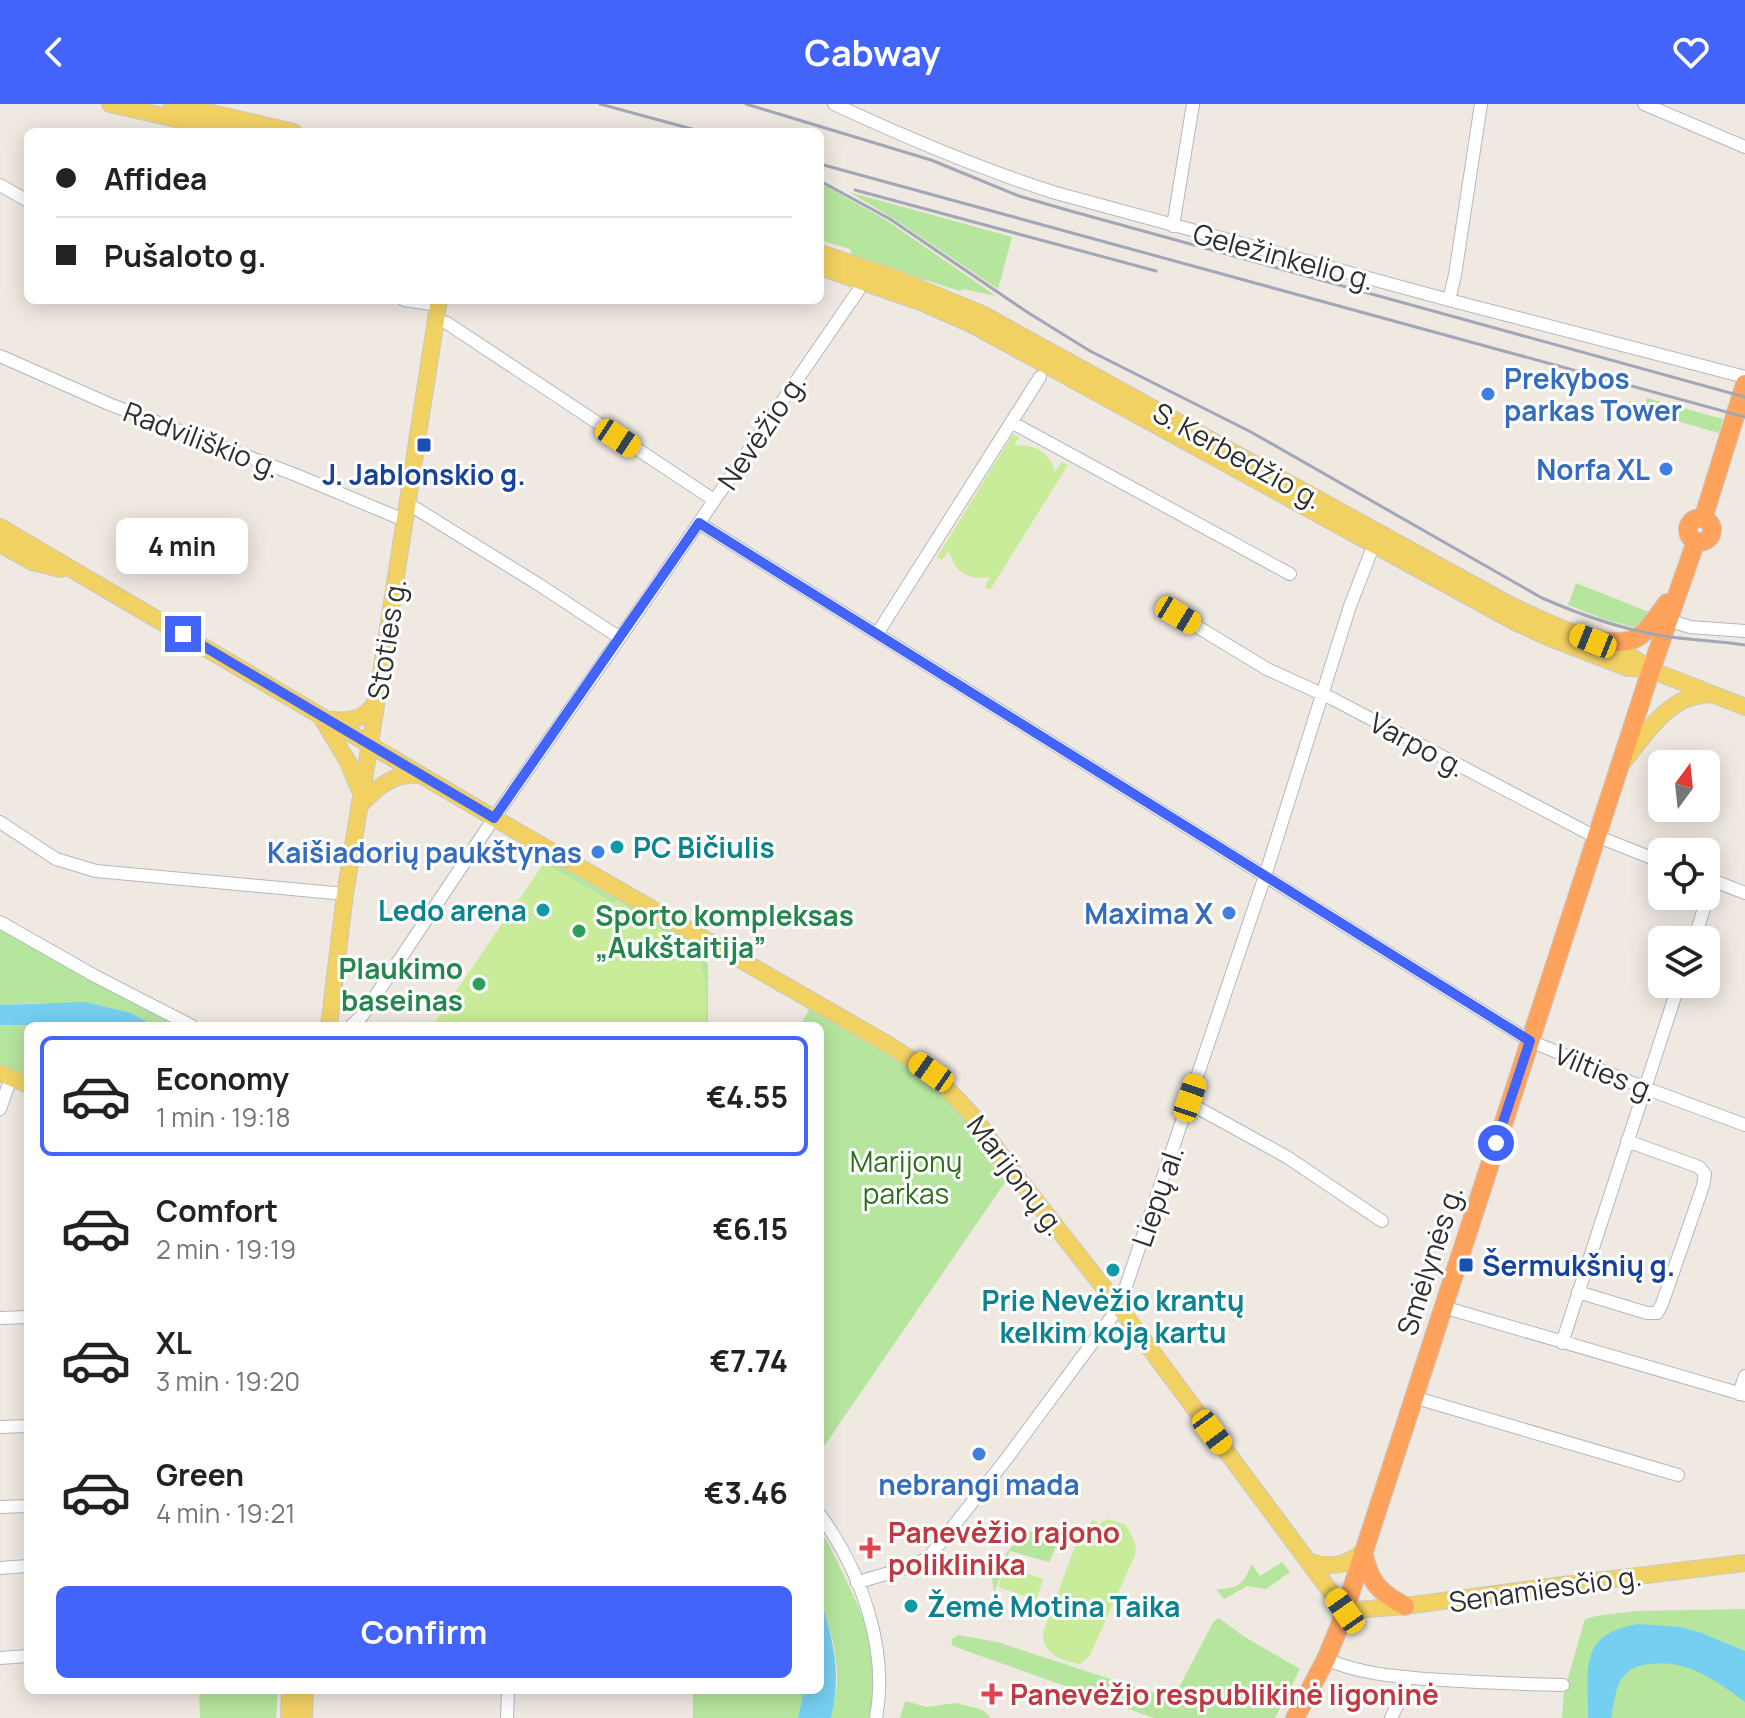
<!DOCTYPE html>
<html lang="en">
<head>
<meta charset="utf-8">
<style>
	body { margin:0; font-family:Manrope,sans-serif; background:#f6f6f6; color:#222; height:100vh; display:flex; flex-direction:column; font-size:30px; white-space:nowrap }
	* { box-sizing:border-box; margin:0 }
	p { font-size:26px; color:#767676 }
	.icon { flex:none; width:44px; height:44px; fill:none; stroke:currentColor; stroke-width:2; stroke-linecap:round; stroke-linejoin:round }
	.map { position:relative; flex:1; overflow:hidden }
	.drawer { position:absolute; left:24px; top:918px; width:800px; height:672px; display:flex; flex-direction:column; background:#fff; border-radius:12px; box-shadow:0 4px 20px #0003 }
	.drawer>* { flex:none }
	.banner { position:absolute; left:24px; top:24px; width:800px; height:176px; border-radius:12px; box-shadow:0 4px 20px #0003; display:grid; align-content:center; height:176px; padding:0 32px; background:#fff }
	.needle { width:52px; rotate:15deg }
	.tools { position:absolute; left:1648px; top:646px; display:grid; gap:16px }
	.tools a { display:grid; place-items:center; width:72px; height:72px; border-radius:12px; background:#fff; box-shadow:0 4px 20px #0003; font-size:40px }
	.end { position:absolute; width:36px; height:36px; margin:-18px; border:10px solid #4264fb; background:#fff; box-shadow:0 0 0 4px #fff }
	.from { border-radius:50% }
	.bubble { position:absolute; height:56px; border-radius:12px; background:#fff; box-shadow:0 4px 20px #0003; font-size:26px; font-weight:700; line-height:56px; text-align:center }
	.car { position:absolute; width:24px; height:48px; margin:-24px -12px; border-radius:10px; box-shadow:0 0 6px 2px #0007; background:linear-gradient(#f5c518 24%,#345 0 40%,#f5c518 0 76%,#345 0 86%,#f5c518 0) }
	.banner b { display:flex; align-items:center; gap:28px; height:76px; font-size:30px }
	.banner b+b { border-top:2px solid #e0e0e0 }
	.banner i { width:20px; height:20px; background:#222 }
	ul { padding:14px 0 0; list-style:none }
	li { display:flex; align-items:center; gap:24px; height:120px; margin:0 16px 12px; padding:0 16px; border:4px solid transparent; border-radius:12px }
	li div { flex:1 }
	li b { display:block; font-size:30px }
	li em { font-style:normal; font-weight:700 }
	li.selected { border-color:#4264fb }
	li>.icon { width:72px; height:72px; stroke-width:1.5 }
	.action { display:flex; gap:16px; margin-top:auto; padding:16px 32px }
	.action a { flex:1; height:92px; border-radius:12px; background:#4264fb; color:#fff; font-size:32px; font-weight:700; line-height:92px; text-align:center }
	header { display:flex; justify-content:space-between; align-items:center; height:104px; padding:0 32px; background:#4264fb; color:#fff; font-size:36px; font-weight:700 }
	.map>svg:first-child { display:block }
</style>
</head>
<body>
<header><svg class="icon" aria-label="back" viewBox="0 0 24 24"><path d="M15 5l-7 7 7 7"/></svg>Cabway<svg class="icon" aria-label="heart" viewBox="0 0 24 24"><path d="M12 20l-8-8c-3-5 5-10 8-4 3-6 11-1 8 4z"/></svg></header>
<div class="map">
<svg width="1745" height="1614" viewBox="0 0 1745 1614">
	<rect width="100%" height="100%" fill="#efe9e1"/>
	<!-- green -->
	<path fill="#b6e59e" d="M820,79l66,37 110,76 -33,-7 -3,2 -108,-34 -2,-8 -30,-9z
		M849,88l163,45 -14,52 -104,-70z
		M1647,294l76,21 -4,14 -92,-26 2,-6 16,4z
		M1576,479l73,29 -12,16 -31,-8 -38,-15z
		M550,756l136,78 22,27v61h-14l-70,-116 2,-4 -9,-6 -3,4 -70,-41z
		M0,818l188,104h-33l-24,-13 -91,-10 -40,2z
		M810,904l71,39 62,43 67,85 -190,277v-426h-20z
		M0,921l67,1h-39v51l-28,-12z
		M1025,1426l34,10 -10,22 -39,-11 -16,42 -2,-15 1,-8z
		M820,1428l8,11c13,27 27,53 37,81 10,28 9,64 5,94h-39l6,-32v-17l-3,-24 -14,-49z
		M1282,1458l8,10 -24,17 -19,-3 -23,13 -8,-10c22,0 27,-4 36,-25l8,12z
		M1745,1505v109h-183l2,-26 21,-73 11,-3 40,-5z
		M1219,1514l24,18 57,33 -25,49h-121l-201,-72 -2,-6 7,-5 39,7 166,54 13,-3 38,-72z
		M199,1586h79l-2,28h-76z
		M689,1586h115l-6,28h-105v-24z
		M905,1597l22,6 29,-4 27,7 8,8h-91z"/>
	<!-- pitch -->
	<path fill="#c9ec9a" d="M1013,330l6,3 -5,9c20,-3 36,6 41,26l7,-10 6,3 -78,125 -5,-3 5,-10c-21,4 -36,-5 -41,-26l-7,9 -5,-3z
		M544,759l69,41 3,-4 11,6 -2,4c17,10 58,28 69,43 15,21 12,49 12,73h-274z
		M1093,1415l6,5 9,-5 18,6 10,20 -1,10 -46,102 -9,7c-19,-4 -37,-9 -37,-31l34,-92z
		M1005,1462l38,13 -7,21 -38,-13z"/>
	<!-- water -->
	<path fill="#75cff0" d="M85,898l46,11 24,13 -155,-1v-20z
		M820,1492c13,46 22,74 11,122h-33l6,-28h16z
		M1637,1520l43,3 19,5 46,19v51c-29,-21 -57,-43 -95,-38 -11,1 -20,4 -27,13 -8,9 -9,29 -12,41h-23c1,-49 -11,-83 49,-94z"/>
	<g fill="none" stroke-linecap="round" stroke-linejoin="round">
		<defs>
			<path id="minor" d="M834,0c73,34 146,65 222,89l393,107 296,77
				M1644,0l101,43
				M0,81l28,16
				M1173,122l20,-122
				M404,196l34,5
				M1449,196l6,-25 26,-171
				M436,216l11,3 267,177
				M0,252l109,48 187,71 108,45
				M1011,318l279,152
				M407,399l131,81 82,54
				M699,419l831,518 115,47 100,37
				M1178,511l89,54 66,30 253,133 76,30
				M1668,516l22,7 55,4
				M877,530l163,-257
				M0,718l56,37 40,12 249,23
				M1709,775l36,14
				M0,818l95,54 97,50
				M1694,836l19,-60
				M351,922l11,-10 132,-198 130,-186 234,-341 6,-17
				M1189,999l98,54 95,64
				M0,1005l11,-31
				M1578,1188l69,21h10l5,-9 41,-118 2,-12 -6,-7 -72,-26
				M1443,1203l302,88
				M0,1214l28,-1
				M1562,1239l117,-359
				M1739,1290l6,-18
				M1413,1293l265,78
				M0,1323l28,-1
				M0,1403l28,-1
				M820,1411c41,56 69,134 56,203
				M0,1464l28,-2
				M857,1479c23,-9 52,-13 72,-26l75,-95 115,-155 146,-431 85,-270 26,-67
				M0,1554l28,-2
				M1326,1555c31,14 65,17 99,20 46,3 92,5 138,6
				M507,1614l1,-28
				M1391,1614l11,-22 5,-19"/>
			<path id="major" d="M110,0l124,28
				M172,0l122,28
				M820,149l75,25 87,36 528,291 32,15 90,37 19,13 94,37
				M820,163l103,36 50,22 542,297 35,16 78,30 21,1
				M0,423l494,291 395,227 42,27 42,44 41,57 105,134 226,304 60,-5 150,-20 190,-23
				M0,440l32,18 29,7
				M323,616l25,42 12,29
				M332,616c19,2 34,-1 44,-19
				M1622,659c19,-22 36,-52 64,-64 8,-3 17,-4 25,-5
				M359,702c17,-17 34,-34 59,-31
				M329,922l16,-132 27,-163 67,-431
				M0,969l28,12
				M1310,1458c20,6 36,4 53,-10
				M289,1614l1,-28
				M304,1614l1,-28"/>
			<path id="highway" d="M1688 426a12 12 0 1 1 24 0a12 12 0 1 1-24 0Z
				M1703,415l42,-135
				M1593,537c48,3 46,0 74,-38
				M1363,1448c7,30 15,40 42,54
				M1295,1614l31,-59 14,-34 311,-955 45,-129"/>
		</defs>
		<!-- minor casing -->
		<use href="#minor" stroke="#b4b7c1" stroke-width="14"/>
		<!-- major casing -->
		<use href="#major" stroke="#c9c9c9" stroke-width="18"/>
		<!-- highway casing -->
		<use href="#highway" stroke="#c9c9c9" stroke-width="20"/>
		<!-- minor -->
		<use href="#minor" stroke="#fff" stroke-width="12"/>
		<!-- major -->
		<use href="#major" stroke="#f2d163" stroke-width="16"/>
		<!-- highway -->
		<use href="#highway" stroke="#ffa35c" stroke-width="18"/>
		<!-- rail -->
		<path stroke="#a3a6b8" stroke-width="3" d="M600,0l103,28
			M746,0l185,56 88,36 48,14 678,187
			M820,60l925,253
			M820,77l70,38 137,93 63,39 161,81 291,166c39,17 78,31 121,38 27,4 55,5 82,9
			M855,86l301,81"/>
	</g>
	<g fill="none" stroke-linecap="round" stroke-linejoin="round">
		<!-- route -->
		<path stroke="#4264fb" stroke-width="10" d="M183,530l311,184 205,-295 831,518 -34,102"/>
	</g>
	<!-- markers -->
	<g fill="#3f7fe0" stroke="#fff" stroke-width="3">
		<circle cx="1488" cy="290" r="8"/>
		<circle cx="1666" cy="365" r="8"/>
		<circle cx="598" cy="748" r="8"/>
		<circle cx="1229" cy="809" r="8"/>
		<circle cx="979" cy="1350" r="8"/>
	</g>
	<g fill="#1a4fb4" stroke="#fff" stroke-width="3">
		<rect x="416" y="333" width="16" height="16" rx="4"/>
		<rect x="1458" y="1153" width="16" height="16" rx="4"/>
	</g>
	<g fill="#0f9aa8" stroke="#fff" stroke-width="3">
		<circle cx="617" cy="743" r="8"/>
		<circle cx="543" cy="806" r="8"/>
		<circle cx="1113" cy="1166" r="8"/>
		<circle cx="911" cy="1502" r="8"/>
	</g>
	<g fill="#2e9e5b" stroke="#fff" stroke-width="3">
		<circle cx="579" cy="827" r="8"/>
		<circle cx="479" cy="880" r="8"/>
	</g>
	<g fill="#e0444e" stroke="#fff" stroke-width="3">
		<path d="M866 1432h8v8h8v8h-8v8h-8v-8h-8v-8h8z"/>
		<path d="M988 1578h8v8h8v8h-8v8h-8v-8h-8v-8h8z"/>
	</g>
	<g text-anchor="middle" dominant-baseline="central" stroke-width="6" stroke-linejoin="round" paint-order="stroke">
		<!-- street labels -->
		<g font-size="28" fill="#2e2e2e" stroke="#fff">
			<text transform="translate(1284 152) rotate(15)">Geležinkelio g.</text>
			<text transform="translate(761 327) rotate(-56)">Nevėžio g.</text>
			<text transform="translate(202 335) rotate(21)">Radviliškio g.</text>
			<text transform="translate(1238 351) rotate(29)">S. Kerbedžio g.</text>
			<text transform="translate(386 535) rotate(-81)">Stoties g.</text>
			<text transform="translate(1418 640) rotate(28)">Varpo g.</text>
			<text transform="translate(1606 968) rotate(22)">Vilties g.</text>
			<text transform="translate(1017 1071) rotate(53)">Marijonų g.</text>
			<text transform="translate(1157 1092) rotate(-71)">Liepų al.</text>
			<text transform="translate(1429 1156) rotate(-72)">Smėlynės g.</text>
			<text transform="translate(1545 1484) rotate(-8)">Senamiesčio g.</text>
		</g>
		<!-- shop labels -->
		<g font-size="28" font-weight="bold" fill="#366cbe" stroke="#fff" text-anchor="end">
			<text x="1504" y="274" text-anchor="start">Prekybos<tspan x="1504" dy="32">parkas Tower</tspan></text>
			<text x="1650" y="365">Norfa XL</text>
			<text x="582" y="748">Kaišiadorių paukštynas</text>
			<text x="1213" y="809">Maxima X</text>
			<text x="979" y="1380" text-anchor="middle">nebrangi mada</text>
		</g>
		<!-- transit labels -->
		<g font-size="28" font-weight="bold" fill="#164399" stroke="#fff">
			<text x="424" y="370">J. Jablonskio g.</text>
			<text x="1482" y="1161" text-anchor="start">Šermukšnių g.</text>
		</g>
		<!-- culture labels -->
		<g font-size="28" font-weight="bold" fill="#0d838f" stroke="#fff" text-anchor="start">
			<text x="633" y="743">PC Bičiulis</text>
			<text x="527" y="806" text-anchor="end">Ledo arena</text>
			<text x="1113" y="1196" text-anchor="middle">Prie Nevėžio krantų<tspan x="1113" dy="32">kelkim koją kartu</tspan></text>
			<text x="927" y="1502">Žemė Motina Taika</text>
		</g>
		<!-- leisure labels -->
		<g font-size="28" font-weight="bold" fill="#27864d" stroke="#fff" text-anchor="start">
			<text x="595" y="811">Sporto kompleksas<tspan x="595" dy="32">„Aukštaitija”</tspan></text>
			<text x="463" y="864" text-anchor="end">Plaukimo<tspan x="463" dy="32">baseinas</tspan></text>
		</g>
		<!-- park labels -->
		<g font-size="28" fill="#2c6e1b" stroke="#fff">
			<text x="906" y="1057">Marijonų<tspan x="906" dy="32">parkas</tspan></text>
		</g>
		<!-- health labels -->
		<g font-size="28" font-weight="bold" fill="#be3a42" stroke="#fff" text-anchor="start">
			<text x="888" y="1428">Panevėžio rajono<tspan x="888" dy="32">poliklinika</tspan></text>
			<text x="1010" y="1590">Panevėžio respublikinė ligoninė</text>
		</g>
	</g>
</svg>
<div class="tools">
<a><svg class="needle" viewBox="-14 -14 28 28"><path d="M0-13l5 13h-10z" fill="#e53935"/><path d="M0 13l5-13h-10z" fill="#767676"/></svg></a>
<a><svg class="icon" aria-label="locate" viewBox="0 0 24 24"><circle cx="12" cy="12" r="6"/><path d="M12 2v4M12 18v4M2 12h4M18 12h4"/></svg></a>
<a><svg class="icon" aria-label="layers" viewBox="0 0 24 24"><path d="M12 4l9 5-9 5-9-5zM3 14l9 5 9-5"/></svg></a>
</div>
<i class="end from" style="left:1496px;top:1039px"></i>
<i class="end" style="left:183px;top:530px"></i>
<div class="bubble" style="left:116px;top:414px;width:132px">4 min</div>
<i class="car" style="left:618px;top:334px;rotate:123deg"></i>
<i class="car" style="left:1178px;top:511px;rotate:121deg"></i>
<i class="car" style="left:1593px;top:537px;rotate:292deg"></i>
<i class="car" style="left:931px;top:968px;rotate:305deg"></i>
<i class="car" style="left:1190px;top:994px;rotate:19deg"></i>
<i class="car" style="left:1212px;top:1328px;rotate:143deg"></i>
<i class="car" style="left:1345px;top:1507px;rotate:325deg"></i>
<div class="banner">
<b><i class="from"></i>Affidea</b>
<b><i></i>Pušaloto g.</b>
</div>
<section class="drawer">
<ul>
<li class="selected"><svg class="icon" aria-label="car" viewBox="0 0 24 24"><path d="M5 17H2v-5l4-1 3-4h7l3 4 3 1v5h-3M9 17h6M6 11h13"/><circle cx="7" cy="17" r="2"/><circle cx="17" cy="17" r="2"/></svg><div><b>Economy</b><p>1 min · 19:18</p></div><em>€4.55</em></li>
<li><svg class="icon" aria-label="car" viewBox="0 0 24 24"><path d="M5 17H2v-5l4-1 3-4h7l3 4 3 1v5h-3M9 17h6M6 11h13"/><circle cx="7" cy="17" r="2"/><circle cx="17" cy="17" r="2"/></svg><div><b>Comfort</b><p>2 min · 19:19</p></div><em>€6.15</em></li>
<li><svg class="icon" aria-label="car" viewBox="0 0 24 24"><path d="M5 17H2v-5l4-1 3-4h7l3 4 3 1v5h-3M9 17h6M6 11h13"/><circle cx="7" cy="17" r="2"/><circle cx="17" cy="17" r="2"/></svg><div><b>XL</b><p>3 min · 19:20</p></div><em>€7.74</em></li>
<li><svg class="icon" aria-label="car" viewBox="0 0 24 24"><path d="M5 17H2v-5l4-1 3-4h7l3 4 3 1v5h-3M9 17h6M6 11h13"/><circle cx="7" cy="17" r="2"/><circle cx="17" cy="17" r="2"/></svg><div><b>Green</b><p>4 min · 19:21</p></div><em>€3.46</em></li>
</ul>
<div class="action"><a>Confirm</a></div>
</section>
</div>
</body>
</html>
